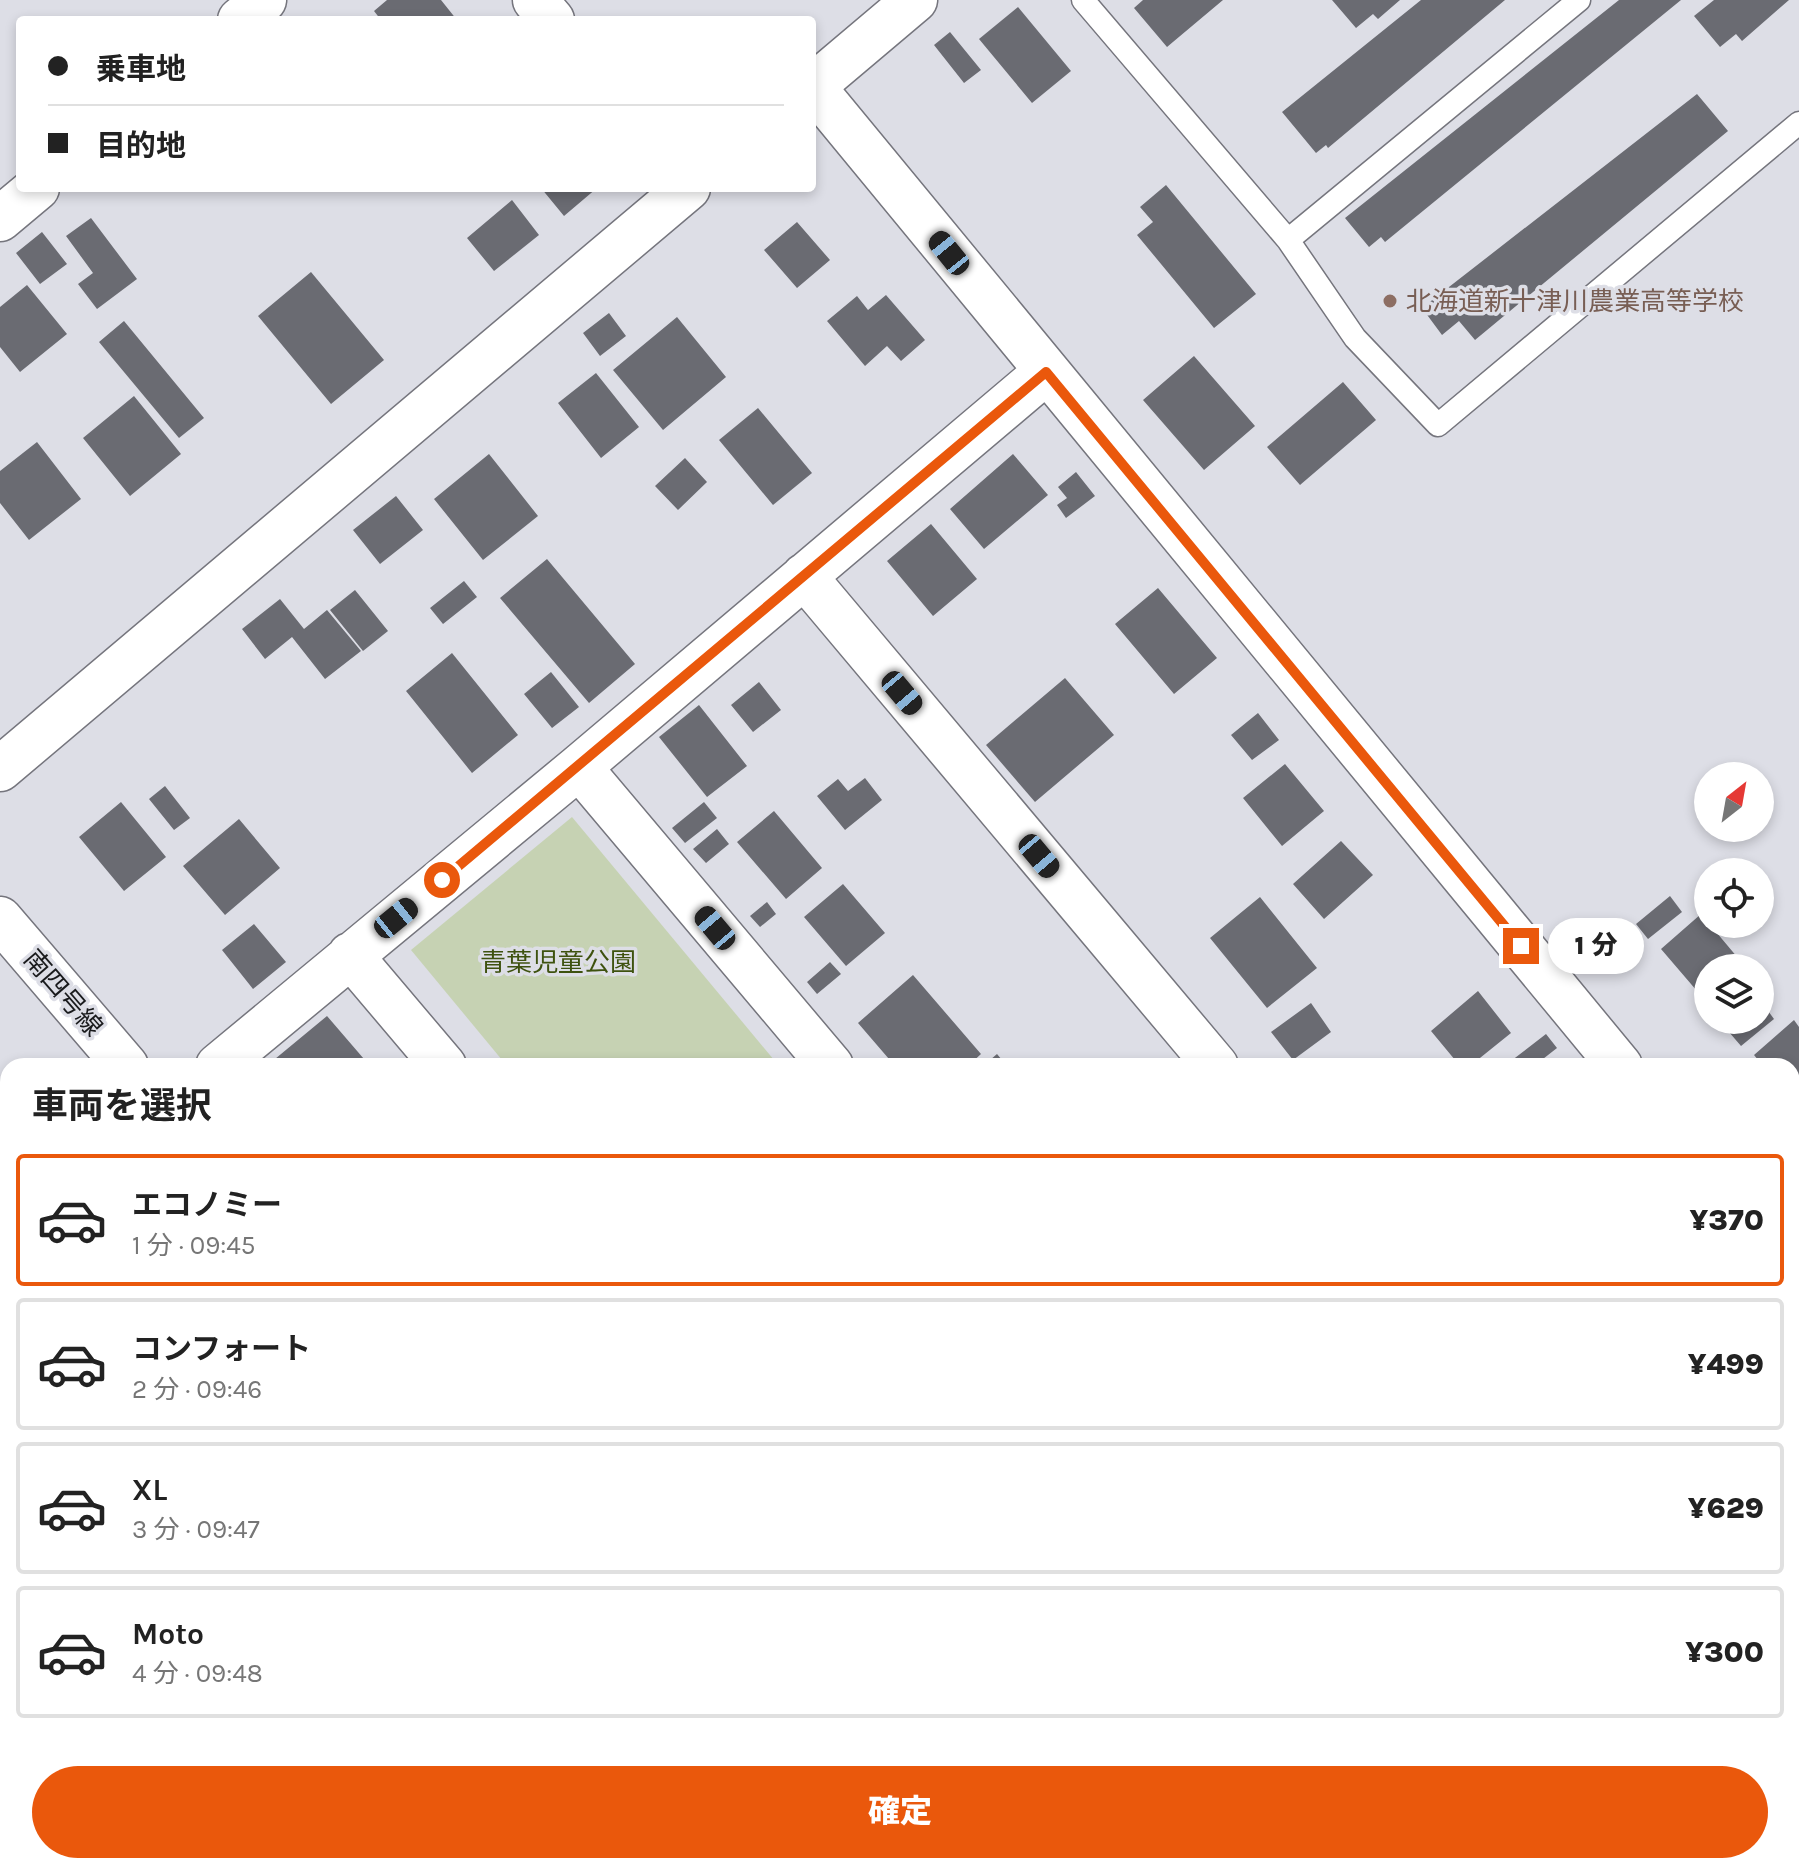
<!DOCTYPE html>
<html lang="ja">
<head>
<meta charset="utf-8">
<style>
	body { margin:0; font-family:Karla,"Noto Sans JP",sans-serif; background:#f6f6f6; color:#222; height:100vh; display:flex; flex-direction:column; font-size:30px; white-space:nowrap }
	* { box-sizing:border-box; margin:0 }
	p { font-size:26px; color:#767676 }
	.icon { flex:none; width:44px; height:44px; fill:none; stroke:currentColor; stroke-width:2; stroke-linecap:round; stroke-linejoin:round }
	.map { position:relative; flex:1; overflow:hidden }
	.panel { position:absolute; left:0px; top:1058px; width:1800px; height:816px; display:flex; flex-direction:column; background:#fff; border-radius:24px 24px 0 0; box-shadow:0 4px 12px #0003 }
	.panel>* { flex:none }
	.banner { position:absolute; left:16px; top:16px; width:800px; height:176px; border-radius:8px; box-shadow:0 4px 12px #0003; display:grid; align-content:center; height:176px; padding:0 32px; background:#fff }
	.needle { width:52px; rotate:31deg }
	.controls { position:absolute; left:1694px; top:762px; display:grid; gap:16px }
	.controls a { display:grid; place-items:center; width:80px; height:80px; border-radius:50%; background:#fff; box-shadow:0 4px 12px #0003; font-size:40px }
	.end { position:absolute; width:36px; height:36px; margin:-18px; border:10px solid #ea580c; background:#fff; box-shadow:0 0 0 4px #fff }
	.from { border-radius:50% }
	.bubble { position:absolute; height:56px; border-radius:28px; background:#fff; box-shadow:0 4px 12px #0003; font-size:26px; font-weight:800; line-height:56px; text-align:center }
	.car { position:absolute; width:24px; height:48px; margin:-24px -12px; border-radius:10px; box-shadow:0 0 6px 2px #0007; background:linear-gradient(#222 24%,#8ab4d8 0 40%,#222 0 76%,#8ab4d8 0 86%,#222 0) }
	.banner b { display:flex; align-items:center; gap:28px; height:76px; font-size:30px }
	.banner b+b { border-top:2px solid #e0e0e0 }
	.banner i { width:20px; height:20px; background:#222 }
	ul { padding:0; list-style:none }
	li { display:flex; align-items:center; gap:24px; height:132px; margin:0 16px 12px; padding:0 16px; border:4px solid #e0e0e0; border-radius:8px }
	li div { flex:1 }
	li b { display:block; font-size:30px }
	li em { font-style:normal; font-weight:800 }
	li.selected { border-color:#ea580c }
	li>.icon { width:72px; height:72px; stroke-width:1.5 }
	h2 { padding:0 32px; font-size:36px; line-height:96px }
	.cta { display:flex; gap:16px; margin-top:auto; padding:16px 32px }
	.cta a { flex:1; height:92px; border-radius:48px; background:#ea580c; color:#fff; font-size:32px; font-weight:800; line-height:92px; text-align:center }
	.map>svg:first-child { display:block }
</style>
</head>
<body>
<div class="map">
<svg width="1799" height="1874" viewBox="0 0 1799 1874">
	<rect width="100%" height="100%" fill="#dddee6"/>
	<!-- green -->
	<path fill="#c6d2b3" d="M572,817l207,249h-272l-96,-116z"/>
	<!-- building -->
	<path fill="#6a6b72" d="M387,0h54l16,20h-76l-7,-9z
		M1143,0h80l-56,47 -33,-39z
		M1332,0h68l-22,19 -5,-5 -17,14z
		M1421,0h84l-177,148 -2,-3 -10,8 -34,-41z
		M1619,0h62l-296,242 -4,-5 -12,10 -24,-29z
		M1714,0h75l-47,41 -6,-7 -16,13 -26,-31z
		M1018,7l53,64 -39,32 -53,-64z
		M950,32l31,38 -17,13 -30,-38z
		M1697,94l31,37 -253,209 -16,-19 -17,14 -20,-27z
		M1166,185l90,109 -42,34 -77,-93 16,-13 -13,-15z
		M541,188h56l-33,28z
		M512,200l27,35 -45,36 -27,-33z
		M91,218l46,61 -40,30 -19,-25 15,-11 -27,-37z
		M797,222l33,38 -33,28 -33,-38z
		M42,232l25,32 -27,20 -24,-31z
		M311,272l73,88 -53,44 -73,-88z
		M27,285l40,49 -47,38 -20,-25v-40z
		M886,295l39,45 -24,21 -14,-15 -22,20 -38,-45 30,-25 11,14z
		M609,313l17,23 -26,20 -17,-23z
		M677,317l49,60 -63,53 -50,-60z
		M124,321l80,97 -25,20 -80,-96z
		M1194,356l61,70 -51,44 -61,-70z
		M596,373l43,54 -38,31 -43,-55z
		M1343,382l33,38 -76,65 -33,-38z
		M134,396l47,58 -51,42 -47,-58z
		M758,408l54,65 -39,32 -54,-65z
		M37,442l44,57 -52,41 -29,-37v-32z
		M489,454l49,62 -55,44 -49,-61z
		M1013,454l35,41 -64,54 -34,-40z
		M685,458l22,24 -29,28 -23,-24z
		M1076,472l19,24 -29,22 -9,-13 10,-7 -9,-11z
		M396,496l27,34 -43,34 -27,-34z
		M931,524l46,55 -44,37 -46,-55z
		M547,559l88,105 -46,39 -89,-105z
		M464,581l13,16 -34,27 -13,-16z
		M1158,588l59,70 -43,36 -59,-70z
		M355,590l33,41 -25,20 -33,-41z
		M280,599l24,30 23,-19 34,41 -36,28 -33,-42 -27,22 -23,-30z
		M452,653l66,82 -46,38 -66,-82z
		M551,672l28,35 -27,21 -28,-34z
		M1065,678l49,57 -79,67 -49,-57z
		M759,682l22,28 -28,22 -22,-27z
		M699,705l48,61 -40,31 -48,-60z
		M1258,713l21,27 -27,20 -21,-25z
		M1285,764l39,47 -42,35 -39,-48z
		M865,778l17,22 -37,30 -28,-34 21,-17 10,12z
		M165,786l25,32 -16,12 -25,-31z
		M121,802l45,55 -42,34 -45,-54z
		M704,802l13,16 -32,25 -13,-15z
		M774,811l48,57 -36,31 -49,-57z
		M239,819l41,49 -55,47 -42,-49z
		M717,829l12,15 -23,19 -13,-14z
		M1341,841l32,34 -49,44 -31,-35z
		M843,884l42,49 -39,33 -42,-49z
		M1670,896l12,16 -34,27 -12,-15z
		M1260,897l57,71 -50,40 -57,-70z
		M767,902l9,12 -16,13 -10,-11z
		M1701,914l42,50 -5,4h-30v26l-5,4 -42,-49z
		M254,924l32,38 -33,27 -31,-39z
		M830,962l11,12 -24,20 -10,-12z
		M913,975l68,79 -13,12h-73l-37,-43z
		M1478,991l33,42 -41,33h-10l-29,-35z
		M1311,1003l20,29 -38,28 -22,-28z
		M1763,1004l11,15 -33,27 -12,-14 14,-12h17v-14z
		M327,1016l43,50h-89l-6,-7z
		M1794,1020l5,7v74l-3,3 -4,-4v-34h-29l-9,-11z
		M1546,1034l11,14 -23,18h-25l-2,-2z
		M997,1054l10,12h-24z
		M0,1222l8,9v12l-8,7z
		M1799,1357v89l-7,5v-88z
		M1792,1852l7,9v13h-31l9,-8h15z
		M187,1866h54l7,8h-71z
		M382,1866h84l7,8h-84z
		M1232,1866h15l7,8h-31z"/>
	<g fill="none" stroke-linecap="round" stroke-linejoin="round">
		<defs>
			<path id="lane" d="M1083,0l205,240 67,98 83,87 361,-302
				M1288,240l291,-240"/>
			<path id="street" d="M535,0l17,20
				M240,20l24,-20
				M813,87l807,979
				M0,219l37,-31
				M804,576l412,490
				M579,767l252,299
				M350,955l94,111
				M218,1066l361,-299 467,-395
				M1792,1273l7,9
				M1792,1739l7,-6
				M1119,1866l7,8
				M1631,1874l10,-8"/>
			<path id="secondary" d="M812,87l103,-87
				M0,769l688,-581
				M0,919l126,147
				M802,1866l6,8"/>
		</defs>
		<!-- lane casing -->
		<use href="#lane" stroke="#75757d" stroke-width="25"/>
		<!-- street casing -->
		<use href="#street" stroke="#75757d" stroke-width="47"/>
		<!-- secondary casing -->
		<use href="#secondary" stroke="#75757d" stroke-width="47"/>
		<!-- lane -->
		<use href="#lane" stroke="#fff" stroke-width="22"/>
		<!-- street -->
		<use href="#street" stroke="#fff" stroke-width="44"/>
		<!-- secondary -->
		<use href="#secondary" stroke="#fff" stroke-width="44"/>
	</g>
	<g fill="none" stroke-linecap="round" stroke-linejoin="round">
		<!-- route -->
		<path stroke="#ea580c" stroke-width="10" d="M442,880l604,-508 475,574"/>
	</g>
	<!-- markers -->
	<circle fill="#8d6e63" stroke="#dddee6" stroke-width="3" cx="1390" cy="301" r="8"/>
	<g text-anchor="middle" dominant-baseline="central" stroke-width="7" stroke-linejoin="round" paint-order="stroke">
		<!-- education labels -->
		<g font-size="26" fill="#785e54" stroke="#dddee6" text-anchor="start">
			<text x="1406" y="301">北海道新十津川農業高等学校</text>
		</g>
		<!-- park labels -->
		<g font-size="26" fill="#3e520f" stroke="#dddee6">
			<text x="558" y="962">青葉児童公園</text>
		</g>
		<!-- street labels -->
		<g font-size="26" fill="#191a1c" stroke="#dddee6">
			<text transform="translate(63 993) rotate(49)">南四号線</text>
		</g>
	</g>
</svg>
<div class="controls">
<a><svg class="needle" viewBox="-14 -14 28 28"><path d="M0-13l5 13h-10z" fill="#e53935"/><path d="M0 13l5-13h-10z" fill="#767676"/></svg></a>
<a><svg class="icon" aria-label="locate" viewBox="0 0 24 24"><circle cx="12" cy="12" r="6"/><path d="M12 2v4M12 18v4M2 12h4M18 12h4"/></svg></a>
<a><svg class="icon" aria-label="layers" viewBox="0 0 24 24"><path d="M12 4l9 5-9 5-9-5zM3 14l9 5 9-5"/></svg></a>
</div>
<i class="end from" style="left:442px;top:880px"></i>
<i class="end" style="left:1521px;top:946px"></i>
<div class="bubble" style="left:1548px;top:918px;width:96px">1 分</div>
<i class="car" style="left:949px;top:253px;rotate:321deg"></i>
<i class="car" style="left:902px;top:693px;rotate:140deg"></i>
<i class="car" style="left:1039px;top:856px;rotate:140deg"></i>
<i class="car" style="left:396px;top:918px;rotate:51deg"></i>
<i class="car" style="left:715px;top:928px;rotate:320deg"></i>
<div class="banner">
<b><i class="from"></i>乗車地</b>
<b><i></i>目的地</b>
</div>
<section class="panel">
<h2>車両を選択</h2>
<ul>
<li class="selected"><svg class="icon" aria-label="car" viewBox="0 0 24 24"><path d="M5 17H2v-5l4-1 3-4h7l3 4 3 1v5h-3M9 17h6M6 11h13"/><circle cx="7" cy="17" r="2"/><circle cx="17" cy="17" r="2"/></svg><div><b>エコノミー</b><p>1 分 · 09:45</p></div><em>¥370</em></li>
<li><svg class="icon" aria-label="car" viewBox="0 0 24 24"><path d="M5 17H2v-5l4-1 3-4h7l3 4 3 1v5h-3M9 17h6M6 11h13"/><circle cx="7" cy="17" r="2"/><circle cx="17" cy="17" r="2"/></svg><div><b>コンフォート</b><p>2 分 · 09:46</p></div><em>¥499</em></li>
<li><svg class="icon" aria-label="car" viewBox="0 0 24 24"><path d="M5 17H2v-5l4-1 3-4h7l3 4 3 1v5h-3M9 17h6M6 11h13"/><circle cx="7" cy="17" r="2"/><circle cx="17" cy="17" r="2"/></svg><div><b>XL</b><p>3 分 · 09:47</p></div><em>¥629</em></li>
<li><svg class="icon" aria-label="car" viewBox="0 0 24 24"><path d="M5 17H2v-5l4-1 3-4h7l3 4 3 1v5h-3M9 17h6M6 11h13"/><circle cx="7" cy="17" r="2"/><circle cx="17" cy="17" r="2"/></svg><div><b>Moto</b><p>4 分 · 09:48</p></div><em>¥300</em></li>
</ul>
<div class="cta"><a>確定</a></div>
</section>
</div>
</body>
</html>
